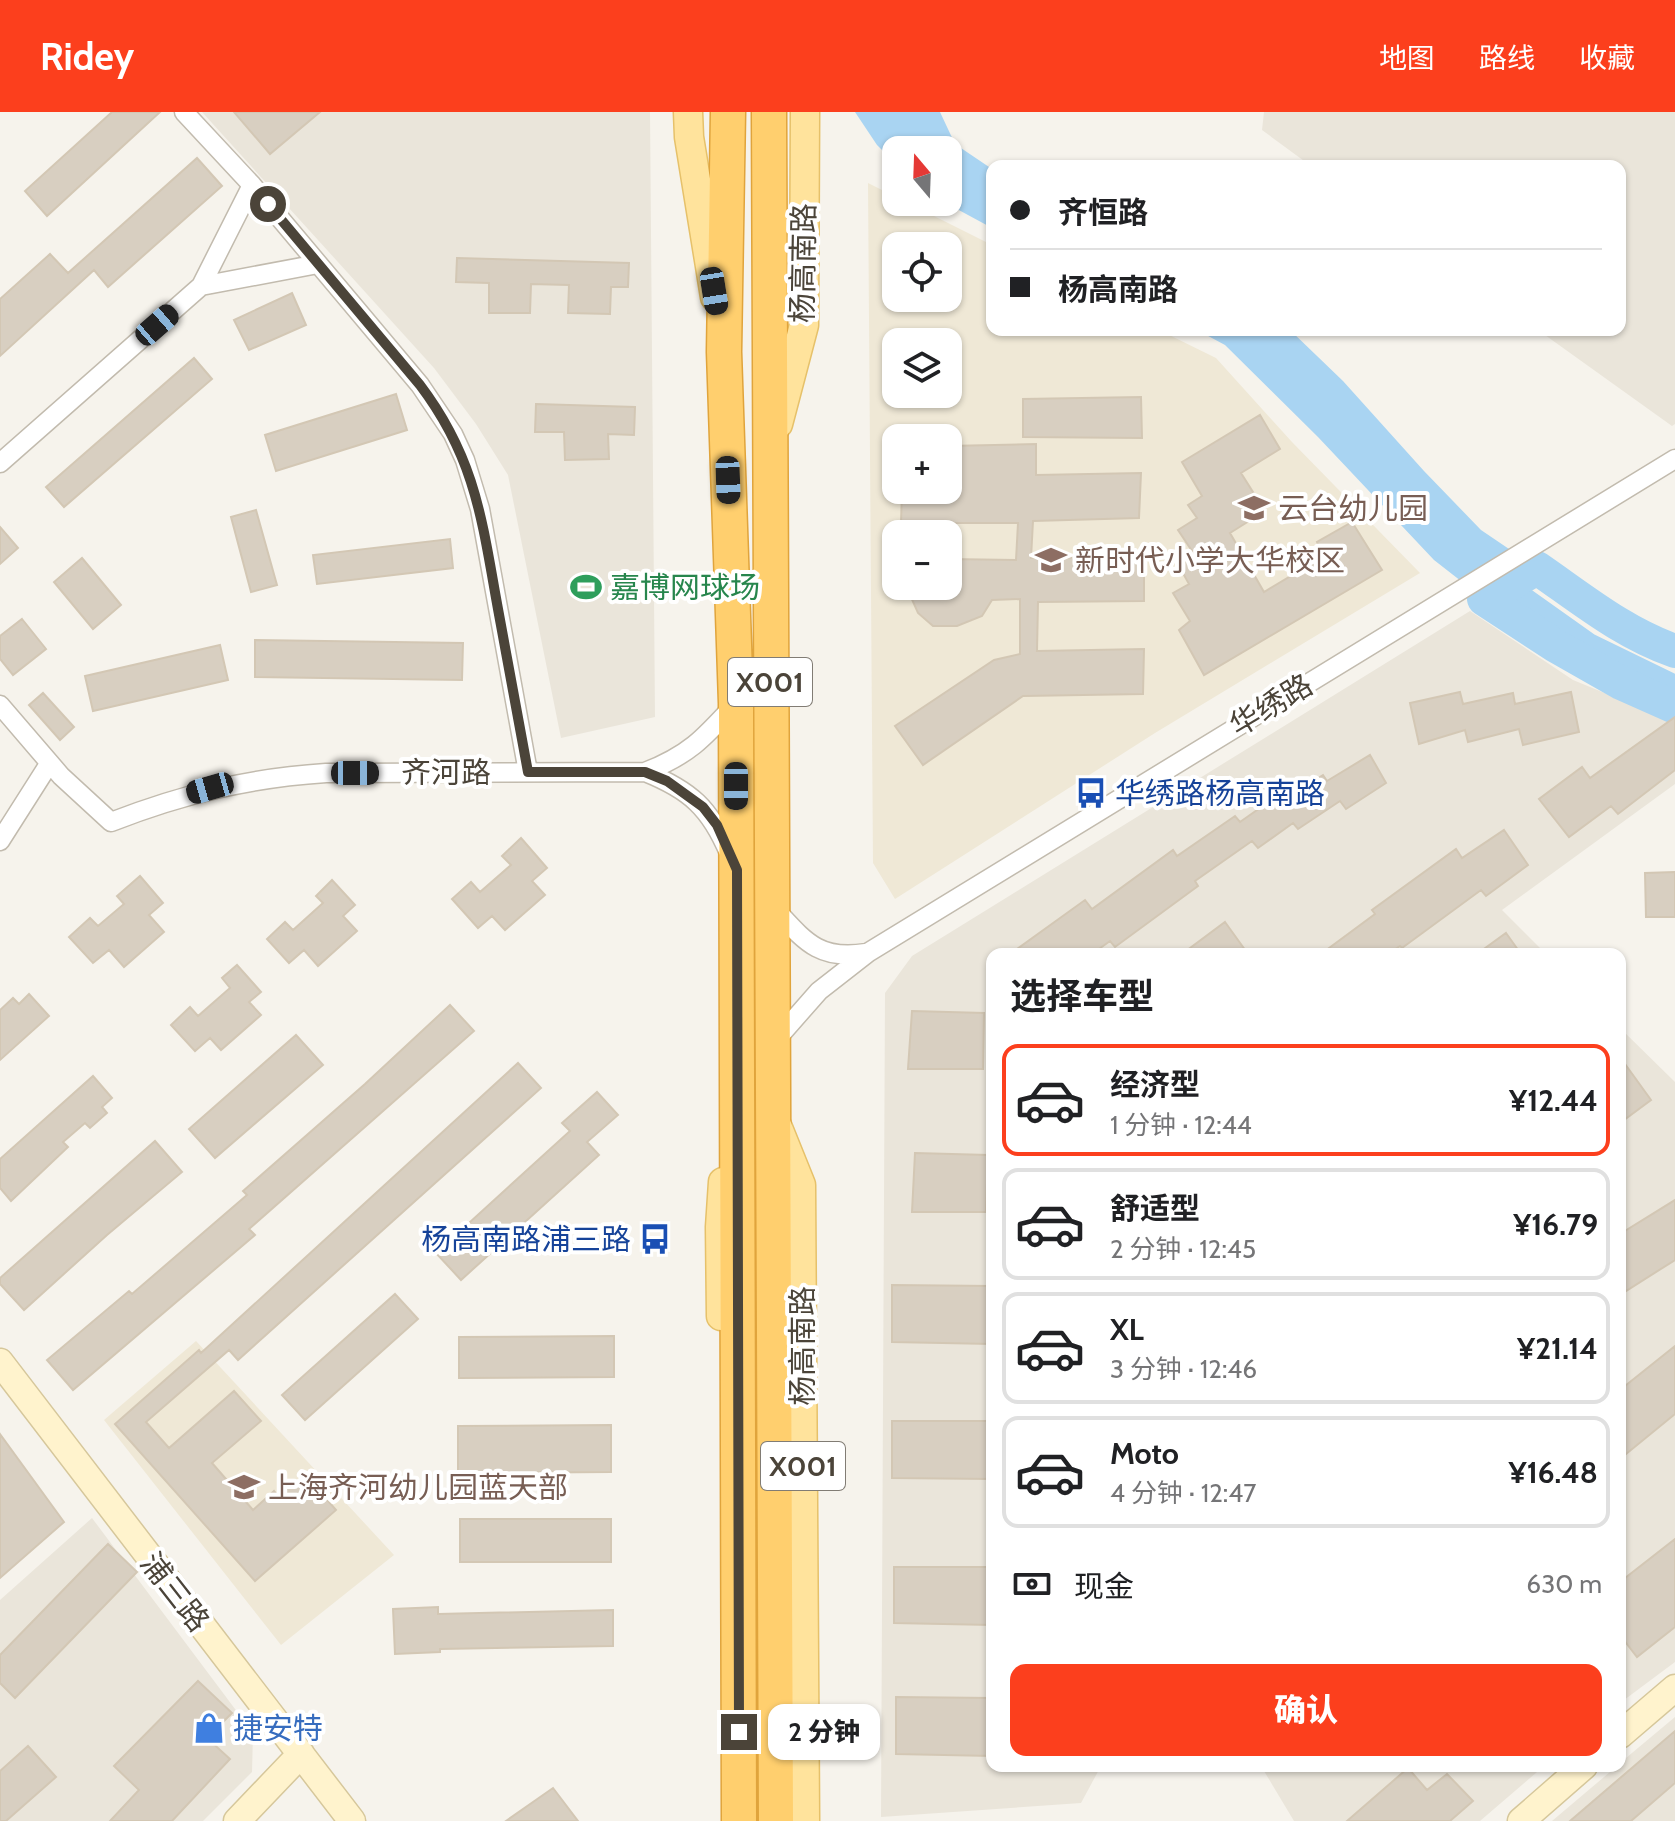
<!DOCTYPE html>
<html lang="zh">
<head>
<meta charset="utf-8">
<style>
	body { margin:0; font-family:Cabin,"Noto Sans SC",sans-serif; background:#f6f6f6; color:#202124; height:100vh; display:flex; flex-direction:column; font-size:30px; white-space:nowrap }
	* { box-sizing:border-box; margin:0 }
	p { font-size:26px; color:#757577 }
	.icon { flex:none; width:44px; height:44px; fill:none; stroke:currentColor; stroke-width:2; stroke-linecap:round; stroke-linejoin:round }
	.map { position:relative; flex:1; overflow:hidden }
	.sheet { position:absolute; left:986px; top:836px; width:640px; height:824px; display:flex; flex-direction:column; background:#fff; border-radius:16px; box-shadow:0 2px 6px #0004 }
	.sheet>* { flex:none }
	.top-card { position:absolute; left:986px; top:48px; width:640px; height:176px; border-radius:16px; box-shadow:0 2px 6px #0004; display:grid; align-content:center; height:176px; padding:0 24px; background:#fff }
	.needle { width:52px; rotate:341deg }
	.fabs { position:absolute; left:882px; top:24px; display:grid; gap:16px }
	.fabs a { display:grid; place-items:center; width:80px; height:80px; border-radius:16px; background:#fff; box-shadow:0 2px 6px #0004; font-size:40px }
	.end { position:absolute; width:36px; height:36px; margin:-18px; border:10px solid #4b4439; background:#fff; box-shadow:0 0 0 4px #fff }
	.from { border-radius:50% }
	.bubble { position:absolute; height:56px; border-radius:16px; background:#fff; box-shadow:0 2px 6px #0004; font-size:26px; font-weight:800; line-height:56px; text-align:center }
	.car { position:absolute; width:24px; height:48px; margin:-24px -12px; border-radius:10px; box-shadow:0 0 6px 2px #0007; background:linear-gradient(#222 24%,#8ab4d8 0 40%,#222 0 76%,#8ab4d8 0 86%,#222 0) }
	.top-card b { display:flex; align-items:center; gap:28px; height:76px; font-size:30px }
	.top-card b+b { border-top:2px solid #e0e0e0 }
	.top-card i { width:20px; height:20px; background:#202124 }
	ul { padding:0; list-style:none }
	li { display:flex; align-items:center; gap:24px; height:112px; margin:0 16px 12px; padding:0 8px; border:4px solid #e0e0e0; border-radius:16px }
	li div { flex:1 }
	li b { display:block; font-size:30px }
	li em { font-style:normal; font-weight:800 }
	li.on { border-color:#fc3f1d }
	li>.icon { width:72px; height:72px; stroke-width:1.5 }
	h2 { padding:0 24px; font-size:36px; line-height:96px }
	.pay { display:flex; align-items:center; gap:20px; height:88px; padding:0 24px; font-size:30px }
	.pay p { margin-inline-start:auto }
	.action { display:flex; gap:16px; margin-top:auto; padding:16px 24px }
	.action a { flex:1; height:92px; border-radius:16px; background:#fc3f1d; color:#fff; font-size:32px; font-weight:800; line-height:92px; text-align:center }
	header { display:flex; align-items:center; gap:48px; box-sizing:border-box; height:112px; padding:0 40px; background:#fc3f1d; color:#fff }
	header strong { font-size:38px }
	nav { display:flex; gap:44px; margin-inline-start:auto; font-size:28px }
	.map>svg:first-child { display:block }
</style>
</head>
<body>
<header>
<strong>Ridey</strong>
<nav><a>地图</a><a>路线</a><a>收藏</a></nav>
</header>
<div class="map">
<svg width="1675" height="1709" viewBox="0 0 1675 1709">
	<rect width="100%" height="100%" fill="#f6f3ec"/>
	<!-- residential -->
	<path fill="#eae5da" d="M202,0h448l5,605 -94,21 -53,-263 -32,-51 -42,-56z
		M1264,0h411v312l-3,2 -134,-96h82v-164h-309l-49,-36z
		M1470,499l103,69 78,32 24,7v65l-173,126 44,44h-554v812h109l-20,37 -200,14 4,-824 27,-37z
		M1620,916l55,54v580l-55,41z
		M92,1406l161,215 -1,39 -49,49h-203v-221z
		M1675,1605v104h-123l65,-55h3v-3z
		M1261,1654h283l-64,55h-186z"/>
	<!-- education -->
	<path fill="#efe8d6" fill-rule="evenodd" d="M868,71l28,14v5h10l86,43v85h167l57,28 76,84 128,131 -265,160 -260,166 -22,-36zM896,134h52v52h-52zM896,230h52v52h-52zM896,326h52v52h-52zM896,422h52v52h-52z
		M196,1229l198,214 -113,90 -177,-225z"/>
	<!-- water -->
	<path fill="#a9d4f2" d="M855,0h85l15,32 37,25v59l-48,-26h4v-52h-52v14l-19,-19z
		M1197,218h93l53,51 81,90 57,59 56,38 -53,31 -50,-39 -116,-123 -93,-92z"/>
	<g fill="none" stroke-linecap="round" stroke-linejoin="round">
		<!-- canal -->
		<path stroke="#a9d4f2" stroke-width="20" d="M1488,459l101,72 86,42"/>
		<!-- river -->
		<path stroke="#a9d4f2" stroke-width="34" d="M1675,539c-52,-18 -93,-52 -138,-83l-53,31 72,47 65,37 54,24"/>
	</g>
	<!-- building -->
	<path fill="#d8cfc1" stroke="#d3c7b4" stroke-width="2" d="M112,0h48l-113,104 -22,-25z
		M234,0h86l-50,42z
		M197,46l25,28 -114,101 -14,-17 -94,86v-57l50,-45 18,19z
		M457,146l172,5 -1,24h-17l-1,27 -42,-1 1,-28 -38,-1 -1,29h-41v-30l-33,-1z
		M292,181l14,32 -57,25 -15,-30z
		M194,246l18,21 -148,128 -18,-20z
		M396,282l11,36 -131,41 -11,-36z
		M1141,285l1,41 -119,-1v-38z
		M536,292l99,3 -1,28 -26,-1 1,25 -44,1 -1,-28h-29z
		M1260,303l20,34 -39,24 24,38 -35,22 34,59 60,-36 -7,-14 35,-20 30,48 -178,105 -25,-45 11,-9 -17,-28 16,-9 -10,-18 17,-9 -18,-27 19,-12 -9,-13 14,-9 -20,-34z
		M1036,332v31l105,-2 -2,45 -106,3 -2,37 113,-1v44l-106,1 -1,49 107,-2 -1,45 -120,2 -100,69 -28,-39 99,-66 26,-6v-55l-28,1 -10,16 -25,10h-24l-15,-13 -12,-27h42v-27l68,1 2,-37h-117l1,-33h46v-44z
		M256,398l21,75 -26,7 -20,-75z
		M0,415l18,21 -18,16z
		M450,427l3,29 -136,16 -4,-29z
		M82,446l39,47 -28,24 -39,-47z
		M22,507l24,30 -33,26 -13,-16v-23z
		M255,528l208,3 -1,37 -207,-3z
		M220,533l8,35 -135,31 -8,-35z
		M1460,580l3,12 50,-11 2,11 56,-12 8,40 -56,13 -4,-16 -51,13 -3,-12 -46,14 -9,-41z
		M43,581l31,34 -14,13 -31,-35z
		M1675,605v53l-57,44 -7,-8 -42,31 -30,-38 43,-32 8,11z
		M1370,643l16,28 -40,26 -6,-8 -42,28 -5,-6 -35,25 -6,-7 -57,40 3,5 -83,61 -5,-6 -18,13h-82l75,-54 7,9 81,-59 4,6 58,-40 5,6 37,-26 4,5 42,-26 4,6z
		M1504,718l24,35 -42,31 -5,-6 -79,58 -2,-2 -12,8h-67l54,-40 -3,-4 84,-61 6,9z
		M521,726l26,30 -15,13 13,14 -40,35 -13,-14 -14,12 -26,-29 19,-17 9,10 31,-27 -9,-9z
		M1675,760v45h-29l-1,-44z
		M140,764l23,27 -14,12 15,17 -40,35 -15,-17 -16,13 -24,-26 21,-19 8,8 26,-22 -7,-8z
		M332,768l23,25 -12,11 14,15 -39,35 -14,-16 -15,13 -22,-24 18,-17 8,8 30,-27 -7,-7z
		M1225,810l23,32h-66z
		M1506,821l15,21h-44z
		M237,853l24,27 -12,10 12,13 -40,35 -11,-12 -15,13 -24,-26 19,-18 8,9 32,-28 -8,-10z
		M29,882l20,22 -49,44v-50l13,-12 6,6z
		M450,893l24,26 -225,198 6,6 -182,155 -26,-30 82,-69 3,3 115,-99 -4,-4 122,-107z
		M912,899l72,2 -1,56h-75z
		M296,923l27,30 -108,93 -26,-29z
		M1620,945l31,43 -31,23z
		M518,951l23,25 -303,272 -9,-10 -83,72 23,26 65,-57 27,30 -49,42 41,47 21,-19 4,5 18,-15 4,5 9,-7 27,31 -81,71 -140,-157 84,-74 2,3z
		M93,964l19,22 -10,9 5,6 -17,15 -5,-5 -22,19 5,5 -57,54 -11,-13v-29z
		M597,980l21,23 -31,27 12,13 -138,125 -25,-27 134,-122 -8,-8z
		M155,1029l27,31 -75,63 -83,75 -24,-26v-6z
		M915,1041l73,2 -2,57h-74z
		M1675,1088v60l-49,31 -6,-10v-47z
		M892,1173l100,1v58l-100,-2z
		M395,1182l23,25 -113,101 -23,-25z
		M614,1224v41l-155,1v-41z
		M1675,1234v68l-55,45v-69z
		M892,1309h100v58l-100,-1z
		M611,1313v47l-153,1v-47z
		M0,1322l64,88 -64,56z
		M460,1407h151v43h-151z
		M1675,1427v88l-38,30 -17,-22v-53z
		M108,1432l29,28 -122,126 -15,-15v-28z
		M894,1455h98v58l-98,-2z
		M438,1495v7l175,-4v36l-173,3v3l-45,2 -2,-45z
		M198,1569l34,32 -25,25 23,21 -58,62h-62l29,-31 -25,-24z
		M896,1585l96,1v58l-96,-2z
		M1675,1619v52l-44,38h-61z
		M28,1634l28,31 -50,44h-6v-50z
		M1408,1656l19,22 20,-16 26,27 -23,20h-103z
		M553,1676l25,33h-72z"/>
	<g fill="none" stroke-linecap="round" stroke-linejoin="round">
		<defs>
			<path id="street" d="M184,0l68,73 168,200 33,49 12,26 15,49 48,263
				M201,174l117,-22
				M0,351l201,-177 51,-101
				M0,593l61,71 50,46c72,-28 138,-44 215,-49l319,-1c44,-17 59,-34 90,-68
				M645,660c45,18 65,36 84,81
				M0,729l49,-77
				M774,796c30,32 44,53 92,45
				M775,929l44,-50 50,-39 806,-493"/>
			<path id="secondary" d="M0,1250l352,459
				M1620,1623l55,-47
				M237,1709l64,-67
				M1521,1709l63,-55"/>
			<path id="primary" d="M688,0l1,25 26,160
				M778,312l26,-99 1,-213
				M776,1011l25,62 4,636
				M721,1204l-1,-89 3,-45"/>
			<path id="highway" d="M728,0l-4,240 12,351 3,1118
				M769,0l7,1709"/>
		</defs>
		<!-- street casing -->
		<use href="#street" stroke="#c2bbae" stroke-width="21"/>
		<!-- secondary casing -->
		<use href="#secondary" stroke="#d6c79b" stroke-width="29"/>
		<!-- primary casing -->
		<use href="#primary" stroke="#e6c16a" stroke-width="31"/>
		<!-- highway casing -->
		<use href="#highway" stroke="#e0a43c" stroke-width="37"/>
		<!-- street -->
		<use href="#street" stroke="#fff" stroke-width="18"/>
		<!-- secondary -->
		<use href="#secondary" stroke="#fff3cd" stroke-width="26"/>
		<!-- primary -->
		<use href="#primary" stroke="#ffe39c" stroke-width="28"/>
		<!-- highway -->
		<use href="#highway" stroke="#ffcf6e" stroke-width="34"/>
	</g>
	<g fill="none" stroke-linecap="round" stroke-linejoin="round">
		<!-- route -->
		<path stroke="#4b4439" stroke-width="10" d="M268,92l152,181c56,74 62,136 78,224 10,54 20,109 30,163h117l22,9 36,26 14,18 20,45 2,862"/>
	</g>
	<!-- icons -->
	<defs>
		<symbol id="school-bare" viewBox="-9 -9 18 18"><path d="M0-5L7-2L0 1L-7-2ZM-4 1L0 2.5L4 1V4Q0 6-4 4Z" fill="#8d6e63" stroke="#fff" stroke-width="2.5" paint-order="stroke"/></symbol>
		<symbol id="stadium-bare" viewBox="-9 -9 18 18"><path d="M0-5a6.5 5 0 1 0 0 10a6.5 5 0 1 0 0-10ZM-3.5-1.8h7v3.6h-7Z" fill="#2e9e5b" stroke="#fff" stroke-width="2.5" paint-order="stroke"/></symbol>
		<symbol id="bus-bare" viewBox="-9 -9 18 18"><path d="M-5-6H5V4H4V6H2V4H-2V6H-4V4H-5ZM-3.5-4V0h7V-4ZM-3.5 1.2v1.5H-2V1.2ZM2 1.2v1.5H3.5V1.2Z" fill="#1a4fb4" stroke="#fff" stroke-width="2.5" paint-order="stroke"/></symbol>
		<symbol id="shop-bare" viewBox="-9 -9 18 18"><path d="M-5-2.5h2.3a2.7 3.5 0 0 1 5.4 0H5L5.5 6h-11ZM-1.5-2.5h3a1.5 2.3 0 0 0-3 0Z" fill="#3f7fe0" stroke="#fff" stroke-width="2.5" paint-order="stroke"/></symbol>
	</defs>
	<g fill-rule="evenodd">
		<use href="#school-bare" x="1232" y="374" width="44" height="44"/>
		<use href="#school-bare" x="1029" y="426" width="44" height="44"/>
		<use href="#stadium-bare" x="564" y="453" width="44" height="44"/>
		<use href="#bus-bare" x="1069" y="659" width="44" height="44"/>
		<use href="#bus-bare" x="633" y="1105" width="44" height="44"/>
		<use href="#school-bare" x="222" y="1353" width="44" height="44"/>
		<use href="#shop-bare" x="187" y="1594" width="44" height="44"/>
	</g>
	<g text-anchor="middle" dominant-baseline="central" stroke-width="8" stroke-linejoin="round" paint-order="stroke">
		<!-- shield labels -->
		<g fill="#fff" stroke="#817c74" stroke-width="2">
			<rect x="728" y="546" width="84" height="48" rx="6"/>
			<rect x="761" y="1330" width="84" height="48" rx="6"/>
		</g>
		<g font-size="28" font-weight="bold" fill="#4b4439">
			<text x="770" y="570">X001</text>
			<text x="803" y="1354">X001</text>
		</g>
		<!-- street labels -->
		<g font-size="30" fill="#4b4439" stroke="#fff">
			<text transform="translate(803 151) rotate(-89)">杨高南路</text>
			<text transform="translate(1271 593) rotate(-31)">华绣路</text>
			<text x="446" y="660">齐河路</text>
			<text transform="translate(802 1234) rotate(-90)">杨高南路</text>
			<text transform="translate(175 1480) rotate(52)">浦三路</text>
		</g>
		<!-- education labels -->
		<g font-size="30" fill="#785e54" stroke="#fff" text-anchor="start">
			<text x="1278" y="396">云台幼儿园</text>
			<text x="1075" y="448">新时代小学大华校区</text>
			<text x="268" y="1375">上海齐河幼儿园蓝天部</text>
		</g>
		<!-- leisure labels -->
		<g font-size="30" fill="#27864d" stroke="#fff" text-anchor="start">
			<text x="610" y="475">嘉博网球场</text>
		</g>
		<!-- transit labels -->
		<g font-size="30" fill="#164399" stroke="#fff" text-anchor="start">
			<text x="1115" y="681">华绣路杨高南路</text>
			<text x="631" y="1127" text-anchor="end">杨高南路浦三路</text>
		</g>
		<!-- shop labels -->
		<g font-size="30" fill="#366cbe" stroke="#fff" text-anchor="start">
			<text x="233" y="1616">捷安特</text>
		</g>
	</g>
</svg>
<div class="fabs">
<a><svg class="needle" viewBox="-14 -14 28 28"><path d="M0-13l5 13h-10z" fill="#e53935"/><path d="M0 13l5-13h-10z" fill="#757577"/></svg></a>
<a><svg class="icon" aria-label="locate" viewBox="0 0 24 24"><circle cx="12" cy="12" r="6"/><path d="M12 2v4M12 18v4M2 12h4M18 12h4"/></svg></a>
<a><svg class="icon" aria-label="layers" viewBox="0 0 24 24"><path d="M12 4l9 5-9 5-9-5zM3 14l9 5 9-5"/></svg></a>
<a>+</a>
<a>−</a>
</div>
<i class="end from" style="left:268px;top:92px"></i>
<i class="end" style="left:739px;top:1620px"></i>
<div class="bubble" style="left:768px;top:1592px;width:112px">2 分钟</div>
<i class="car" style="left:714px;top:179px;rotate:171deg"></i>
<i class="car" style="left:157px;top:213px;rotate:49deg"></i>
<i class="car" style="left:728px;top:368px;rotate:178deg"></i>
<i class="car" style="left:355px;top:661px;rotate:90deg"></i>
<i class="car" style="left:736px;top:674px;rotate:180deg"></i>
<i class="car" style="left:210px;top:676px;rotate:254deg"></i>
<div class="top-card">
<b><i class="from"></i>齐恒路</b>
<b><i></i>杨高南路</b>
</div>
<section class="sheet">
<h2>选择车型</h2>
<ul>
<li class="on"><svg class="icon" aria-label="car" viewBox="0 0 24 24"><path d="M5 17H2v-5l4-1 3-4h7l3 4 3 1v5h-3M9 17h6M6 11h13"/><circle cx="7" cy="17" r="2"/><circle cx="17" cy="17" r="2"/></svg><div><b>经济型</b><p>1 分钟 · 12:44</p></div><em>¥12.44</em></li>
<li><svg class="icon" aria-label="car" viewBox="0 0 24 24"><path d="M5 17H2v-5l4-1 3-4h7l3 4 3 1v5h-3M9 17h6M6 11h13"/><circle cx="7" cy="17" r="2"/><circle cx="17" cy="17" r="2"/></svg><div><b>舒适型</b><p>2 分钟 · 12:45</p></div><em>¥16.79</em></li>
<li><svg class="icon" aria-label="car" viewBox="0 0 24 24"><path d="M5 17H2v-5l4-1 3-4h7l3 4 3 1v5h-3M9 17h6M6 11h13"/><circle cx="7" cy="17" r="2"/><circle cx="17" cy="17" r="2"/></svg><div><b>XL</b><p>3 分钟 · 12:46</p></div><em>¥21.14</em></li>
<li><svg class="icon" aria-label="car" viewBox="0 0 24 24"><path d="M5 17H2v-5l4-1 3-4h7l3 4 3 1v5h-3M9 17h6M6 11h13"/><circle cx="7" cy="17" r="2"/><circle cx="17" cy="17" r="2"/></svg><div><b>Moto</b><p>4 分钟 · 12:47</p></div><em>¥16.48</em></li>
</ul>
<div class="pay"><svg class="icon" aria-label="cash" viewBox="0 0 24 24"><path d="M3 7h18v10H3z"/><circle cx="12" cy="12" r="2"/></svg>现金<p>630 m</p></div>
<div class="action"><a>确认</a></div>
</section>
</div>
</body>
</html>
